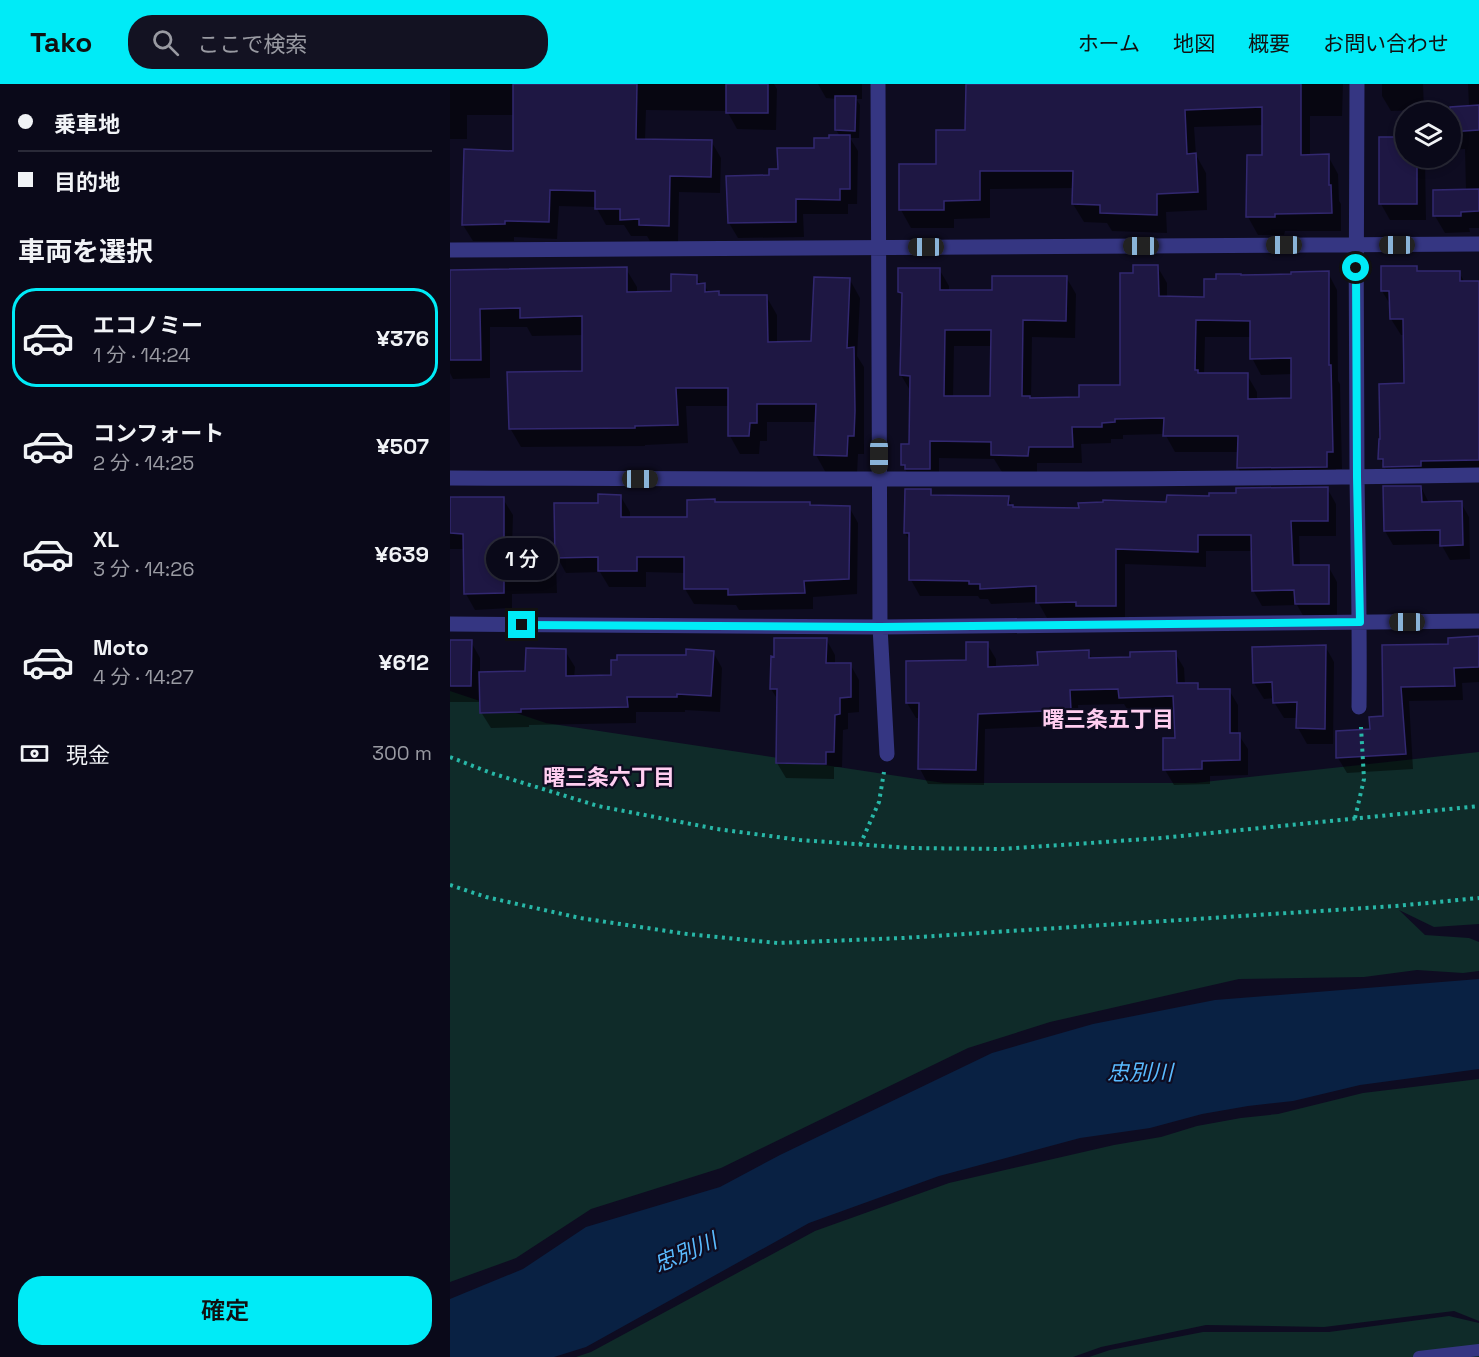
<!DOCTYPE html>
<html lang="ja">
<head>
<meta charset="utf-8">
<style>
	body { margin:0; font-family:"Space Grotesk","Noto Sans JP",sans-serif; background:#131222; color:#f1f3f6; height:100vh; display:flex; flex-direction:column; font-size:22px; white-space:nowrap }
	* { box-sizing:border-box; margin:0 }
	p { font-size:20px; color:#999aa2 }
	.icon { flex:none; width:33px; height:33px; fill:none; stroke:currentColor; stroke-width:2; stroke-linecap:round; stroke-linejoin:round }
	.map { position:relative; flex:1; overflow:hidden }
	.details { display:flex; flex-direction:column; background:#0a0919; width:450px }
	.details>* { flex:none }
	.banner { display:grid; align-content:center; height:132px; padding:0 18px; background:#0a0919 }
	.tools { position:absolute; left:945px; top:18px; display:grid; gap:12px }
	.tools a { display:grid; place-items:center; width:66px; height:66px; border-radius:50%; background:#0a0919; box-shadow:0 3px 9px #0003,0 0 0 2px #2a2a38; font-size:30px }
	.end { position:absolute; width:27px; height:27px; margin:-14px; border:8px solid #00ebf7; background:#111; box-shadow:0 0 0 3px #111 }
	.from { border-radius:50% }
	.bubble { position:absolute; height:42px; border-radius:21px; background:#0a0919; box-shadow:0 3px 9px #0003,0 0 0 2px #2a2a38; font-size:20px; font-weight:600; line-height:42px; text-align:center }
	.car { position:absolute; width:18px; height:36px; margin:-18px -9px; border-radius:8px; box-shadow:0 0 4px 2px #0007; background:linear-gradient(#222 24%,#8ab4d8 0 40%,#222 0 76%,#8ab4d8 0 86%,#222 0) }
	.banner b { display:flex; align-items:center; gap:21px; height:57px; font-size:22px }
	.banner b+b { border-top:2px solid #2a2a38 }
	.banner i { width:15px; height:15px; background:#f1f3f6 }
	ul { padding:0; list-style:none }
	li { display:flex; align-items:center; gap:18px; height:99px; margin:0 12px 9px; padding:0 6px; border:3px solid transparent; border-radius:24px }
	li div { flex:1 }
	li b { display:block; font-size:22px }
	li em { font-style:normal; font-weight:600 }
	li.on { border-color:#00ebf7 }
	li>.icon { width:54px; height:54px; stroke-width:1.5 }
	h2 { padding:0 18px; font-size:27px; line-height:72px }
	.pay { display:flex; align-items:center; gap:15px; height:66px; padding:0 18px; font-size:22px }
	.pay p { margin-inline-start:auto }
	.primary-button { display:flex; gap:12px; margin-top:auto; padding:12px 18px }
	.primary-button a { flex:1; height:69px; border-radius:24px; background:#00ebf7; color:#111; font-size:24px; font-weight:600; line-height:69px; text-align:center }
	header { display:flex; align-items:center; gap:36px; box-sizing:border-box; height:84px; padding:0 30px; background:#00ebf7; color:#111 }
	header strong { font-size:28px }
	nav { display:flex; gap:33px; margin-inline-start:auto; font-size:21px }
	.search { width:420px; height:54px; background:#131222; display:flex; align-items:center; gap:15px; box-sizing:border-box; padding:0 21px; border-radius:24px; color:#999aa2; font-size:22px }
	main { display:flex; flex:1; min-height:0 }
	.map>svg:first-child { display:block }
</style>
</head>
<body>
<header>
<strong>Tako</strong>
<div class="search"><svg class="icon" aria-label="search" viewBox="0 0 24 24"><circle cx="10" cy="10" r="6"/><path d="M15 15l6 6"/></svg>ここで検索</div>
<nav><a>ホーム</a><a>地図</a><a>概要</a><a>お問い合わせ</a></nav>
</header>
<main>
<section class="details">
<div class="banner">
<b><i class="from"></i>乗車地</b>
<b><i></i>目的地</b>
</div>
<h2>車両を選択</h2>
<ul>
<li class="on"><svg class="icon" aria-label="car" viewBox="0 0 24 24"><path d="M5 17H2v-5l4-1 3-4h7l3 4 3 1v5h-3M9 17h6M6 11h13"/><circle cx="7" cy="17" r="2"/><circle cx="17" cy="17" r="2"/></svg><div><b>エコノミー</b><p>1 分 · 14:24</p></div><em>¥376</em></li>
<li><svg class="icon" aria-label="car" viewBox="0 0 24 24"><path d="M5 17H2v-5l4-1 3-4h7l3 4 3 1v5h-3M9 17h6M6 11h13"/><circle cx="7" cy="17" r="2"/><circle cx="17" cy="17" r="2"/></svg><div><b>コンフォート</b><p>2 分 · 14:25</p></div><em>¥507</em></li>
<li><svg class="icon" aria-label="car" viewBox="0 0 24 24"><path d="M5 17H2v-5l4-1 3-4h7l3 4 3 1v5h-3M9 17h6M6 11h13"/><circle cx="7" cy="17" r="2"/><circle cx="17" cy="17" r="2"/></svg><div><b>XL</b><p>3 分 · 14:26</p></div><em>¥639</em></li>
<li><svg class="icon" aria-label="car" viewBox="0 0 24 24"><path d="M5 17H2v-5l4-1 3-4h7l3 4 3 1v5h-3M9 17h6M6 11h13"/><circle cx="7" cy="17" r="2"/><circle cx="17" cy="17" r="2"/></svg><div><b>Moto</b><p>4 分 · 14:27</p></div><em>¥612</em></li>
</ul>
<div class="pay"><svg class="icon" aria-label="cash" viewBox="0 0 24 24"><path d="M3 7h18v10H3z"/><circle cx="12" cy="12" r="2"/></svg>現金<p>300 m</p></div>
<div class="primary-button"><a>確定</a></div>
</section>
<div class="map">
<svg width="1029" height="1273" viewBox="0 0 1029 1273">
	<rect width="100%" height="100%" fill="#0e0c21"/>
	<!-- green -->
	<path fill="#0f2b29" d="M0,607l96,32 398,60h251l284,-31v172l-45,3 -35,-17 26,25 44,3 10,4v29l-16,2 -46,-3 -53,7 -125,2 -189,43 -82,26 -247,120 -130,41 -75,49 -66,24z
		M1029,995v242l-25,-10 -130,16 -118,-2 -105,22 -28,10h-497l15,-5 224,-121 134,-48 165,-38 47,-8 36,-11 44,-8 37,-4 85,-21z
		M999,1232l30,7v34h-390l21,-7 93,-18h126z"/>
	<!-- water -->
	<path fill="#092143" d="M1029,895v90l-119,16 -67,16 -45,5 -46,8 -52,14 -70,10 -141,38 -130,47 -223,124 -32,10h-104v-58l73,-30 63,-42 134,-40 60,-32 212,-102 101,-29 122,-24z"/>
	<!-- shadow -->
	<path fill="#0007" fill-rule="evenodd" d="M0,0h324l3,5 -1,41 -39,-1 -10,-18 -81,-1 -1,30 66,1 10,17 -1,35 -41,-1 -1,50 -28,-1 -3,-5h-16l-7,-11h-18l-10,-18 -37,-1 -2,33 -43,-2v4h-41l-10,-16 51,-58 1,-52h-48v24h-17z
		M368,0h44v15h-6l4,6 -1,33h-9l8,13 -1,53h-9v10h-45l1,23 -66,1 -9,-15 42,-47 60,-36 9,-4 -4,-6 1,-31 -11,-1z
		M517,0h376l-1,32h-32v40h18l10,18 1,27 2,3v27h-56l-1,4h-26l-10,-18 16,-60v-32l-70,2 2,28 10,18 1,37 -41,2 1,21 -55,-2 -5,-8 -23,-1 -11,-18 1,-16 -84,1v29l-36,1v9h-43l-10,-18 66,-78z
		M932,0h41l1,26 -33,1 -9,-15z
		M1018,0h11v144h-10l1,4 -25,1 -10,-17 31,-25 -1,-42 -15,1v-38h-16v-3l35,-3z
		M956,74h19l1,62h-36l-9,-16z
		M707,182l10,17v15l38,1 36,-22 87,-4 9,17 1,91 2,3 2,85h-6v15l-88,1 -10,-17 1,-16h-64l-10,-18 -42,1v4h-12v4l-30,1 1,19h-45v10l-35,-1 -8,-13 -55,-1v28l-27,-5 -10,-17 8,-18 1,-54 -10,-17 3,-76 -4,-7 39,-23 10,17v5l44,1 73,-15 10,17 -1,44 -43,-1 -1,62 50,-1 40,-12 14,-111zM755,253h47v21l9,17 32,-1v26h-36v-8l-10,-17h-43zM504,262h38l-1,52 -38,-1z
		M966,183l3,6 40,-1 6,11 14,-1v194l-85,7 -14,-24 25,-75v-49h-4l-10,-16v-13l-9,-15z
		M176,185l11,18v6h35l24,-17 5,9h3l5,8 11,4 46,-1 11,19v28h36l37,-63 10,18 -3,58 7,11v87h-6l-1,20 -31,-1 -10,-18 1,-33h-50v19h-7l-1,13h-19l-10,-18v-30h-44l2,37 -43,2v1l-124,1 -11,-19 73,-56v-37l-51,1 -5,-9h-37v51l-37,1 -3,-6v-102z
		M971,403l8,16h32l8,14 1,42 -20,1 -9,-16 -48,1 -8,-14z
		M877,404l9,16v32h-37l1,30h28l9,16v37h-32l-8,-14 -35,1 -9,-16v-39h-47v16l-81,-3v57l-78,-3 -9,-16 -47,2 -3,-5h-8l-2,-3h-58l-9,-16v-38l-6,-9 25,-43 3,6 75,2 6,11h66l88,-5 42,-6z
		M0,412h9l1,3h43l10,16 -1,33 35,-1 9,16 1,30 -45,1v14l-37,2 -9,-16 -1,-45h-15z
		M171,413l9,15v7h58l27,-16h94l2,3 38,1 9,16 -1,71 -44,3v12l-74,1 -3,-5 -42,-1 -9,-15v-16l-39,-1v15h-37l-9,-15 -34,1 -9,-16 43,-53z
		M1029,554v44l-17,1 1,17 -54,1 4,68 -66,4 -9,-15 34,-28 12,-12v-72l66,-1z
		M376,555l9,16v9h15l9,16v32l-11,1v16l-5,1 -1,37h-8v12l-48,-1 -9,-15 1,-63 -7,-11z
		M0,558h21l9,16v16l47,-2 38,-21 10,16 -1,11 39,-1 74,-21 26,-4 9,16 -2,44 -35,-2v2h-49v11l-107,2v2l-38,1 -10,-16v-10h-31z
		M537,560l9,15v9l43,-2 49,-15 5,9 39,-1 43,-6 9,15 1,17 12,-1 4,6h28l9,15v29l10,15v26l-38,1v8l-36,1 -9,-15 11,-31 -1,-28 -46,1 -5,-8 -46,1 1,20 -94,4 -1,56 -56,-1 -8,-15v-51h-4l-9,-15 60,-41z
		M875,562l9,16 -1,82h-26l-9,-16v-10h-14l-10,-16v-4l-10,1 -10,-16z"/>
	<!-- building -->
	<path fill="#1e1743" stroke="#322870" stroke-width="1.5" fill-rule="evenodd" d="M63,0h124l-1,55 76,1 -1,37 -41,-1 -1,50 -30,-1v-6l-19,1v-11h-25v-18l-45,-1 -1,32 -44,-1v3l-43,1 2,-76 49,2z
		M276,0h42v29h-42z
		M516,0h335v71l28,-1v31h2l1,28 -57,1v3h-29l1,-62h15v-48l-77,3 2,44 9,-1 2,39 -41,2v21l-57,-2v-8l-28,-1 1,-33h-93v29l-36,1v9h-45v-46h37v-34h29z
		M385,12h21l-1,35 -20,-1z
		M1029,21v25l-29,2v-25z
		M379,51h21v54h-10v11l-44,-1v23l-68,1 -2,-47 43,-1v-6h9l-1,-21h37v-10h15z
		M929,53h27v21h11v46h-38z
		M1029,105v22l-18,1v4h-28v-26z
		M683,181h25l1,31 45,1v-18h12v-5h25v1l50,-1v-2l38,-1v94h2l2,87h-6v15l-90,1 1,-32h-75l1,-18 -49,1v3l-13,1v4h-30l1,20h-44l-1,9 -37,-1v-13l-61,-1v28h-25v-4h-4v-21h8l1,-68 -10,-1 2,-82 -4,-1v-24h42v22h52v-14h75l-1,45 -43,-1 -1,76h8v2l49,-1v-12h41v-112h13zM746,236l54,1v38l41,-1v40l-43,1v-26h-50v-3h-3zM495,246h46l-1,66h-46z
		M931,182h36v5h43v10h19v179l-58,1v5l-38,1v-8h-5l1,-20h1l-1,-55 25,-1 -1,-64h-13l-1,-28h-8z
		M177,183v25l44,-1v-17l26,1v9l8,-1v9l14,-1v4h48l1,47 43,-1 3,-64 36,1 -3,70 7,-1 1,64 -1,25h-6l-1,20 -33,-1 2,-51h-59v19h-7l-1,13h-21v-48h-52l2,37 -43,1v2l-126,1 -2,-57 75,-1v-55l-62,2v-10l-40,1 1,51h-31v-90z
		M933,402h38l1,16 40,-1 1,44 -23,1v-16l-56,1z
		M878,403v34h-37l2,44h36v39h-34l-1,-14 -42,1 -1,-56h-53v17l-82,-3v57h-40v-4l-40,1v-17l-56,3v-5h-11v-3l-60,-1v-47h-5l1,-44h26v6l78,1 -1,9h5v2l66,1 -1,-5 25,-1v-2l63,2 1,-7 42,1v-3h27v-5z
		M148,410l23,1v22h66v-17l28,-1v3h95v3l40,1 -1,73 -45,2 1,12 -77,2v-6h-44v-32h-47v14h-39v-14l-43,1 -1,-55h44z
		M0,413h54v49l44,-1 1,32 -45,2v14l-40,1 -1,-60 -13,-1z
		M1029,552v31l-25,1 1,18 -54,1 5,67 -70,4v-27l34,-2 -1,-12 14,-1 -1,-71 66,-1v-6z
		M324,554h53l-1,25h25v34l-11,1v16l-5,1 -1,37h-8v12l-50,-1 1,-74h-7l1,-33 3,1z
		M0,556h22l-1,46h-21z
		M516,558h22v25l50,-2 -1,-13 52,-2v8l41,-1v-5l46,-1 1,32h21v6h32v44h10v27l-38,1v8l-39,1v-32h12l-2,-42 -54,2 -1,-9 -48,1 1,20 -93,4 -2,56 -58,-1 1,-66h-13v-42l60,-1z
		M876,561l-1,84 -29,-1 1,-26 -24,1 -1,-21 -19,1 -1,-36z
		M76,564l40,1v27l45,-1v-15h6v-5h69v-6l28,2 -3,45 -34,-2v3h-50l1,10 -107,2v3l-41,1 -1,-41 46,-1z"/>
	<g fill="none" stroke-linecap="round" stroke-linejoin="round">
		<!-- path -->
		<path stroke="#28b7a7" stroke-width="4" stroke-dasharray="3 4.5" stroke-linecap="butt" d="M0,673l41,16 107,33 119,23 83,11 109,8 93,1 160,-11 317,-32
			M905,734l9,-39 -3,-52
			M410,761l19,-43 5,-30
			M0,801l36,12 94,21 107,16 91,9 125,-5 493,-32 83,-8"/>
		<!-- lane -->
		<path stroke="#353682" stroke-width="12" d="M969,1273l60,-7"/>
		<!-- street -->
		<path stroke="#353682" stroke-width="15" d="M428,0l2,543 7,127
			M907,0c-1,130 -1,261 0,391 1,77 3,155 2,232
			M0,166l1029,-6
			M0,394c343,1 686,3 1029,-3
			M0,540l430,3 599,-6"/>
	</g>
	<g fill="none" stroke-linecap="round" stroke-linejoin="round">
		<!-- route -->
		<path stroke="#00ebf7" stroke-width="8" d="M72,541l358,2 480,-5 -3,-145 -1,-209"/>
	</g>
	<g text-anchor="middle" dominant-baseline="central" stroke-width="4.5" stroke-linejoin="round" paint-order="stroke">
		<!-- neighbourhood labels -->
		<g font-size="22" font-weight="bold" fill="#ffcef0" stroke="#0e0c21">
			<text x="658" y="635">曙三条五丁目</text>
			<text x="159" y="693">曙三条六丁目</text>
		</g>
		<!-- water labels -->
		<g font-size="22" font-style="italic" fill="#5abbff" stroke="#0e0c21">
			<text x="690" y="988">忠別川</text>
			<text transform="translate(235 1168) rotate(-23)">忠別川</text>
		</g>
	</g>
</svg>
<div class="tools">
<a><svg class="icon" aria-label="layers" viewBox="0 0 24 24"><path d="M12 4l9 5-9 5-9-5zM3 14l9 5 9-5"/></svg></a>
</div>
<i class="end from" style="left:906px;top:184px"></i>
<i class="end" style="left:72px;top:541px"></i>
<div class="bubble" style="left:36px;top:454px;width:72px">1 分</div>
<i class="car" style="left:834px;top:161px;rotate:270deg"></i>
<i class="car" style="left:947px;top:161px;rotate:270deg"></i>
<i class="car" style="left:691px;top:162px;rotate:270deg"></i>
<i class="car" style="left:476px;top:163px;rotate:270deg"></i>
<i class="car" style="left:429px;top:372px;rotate:180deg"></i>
<i class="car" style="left:190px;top:395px;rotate:90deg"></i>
<i class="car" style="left:957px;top:538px;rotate:270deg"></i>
</div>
</main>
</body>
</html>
